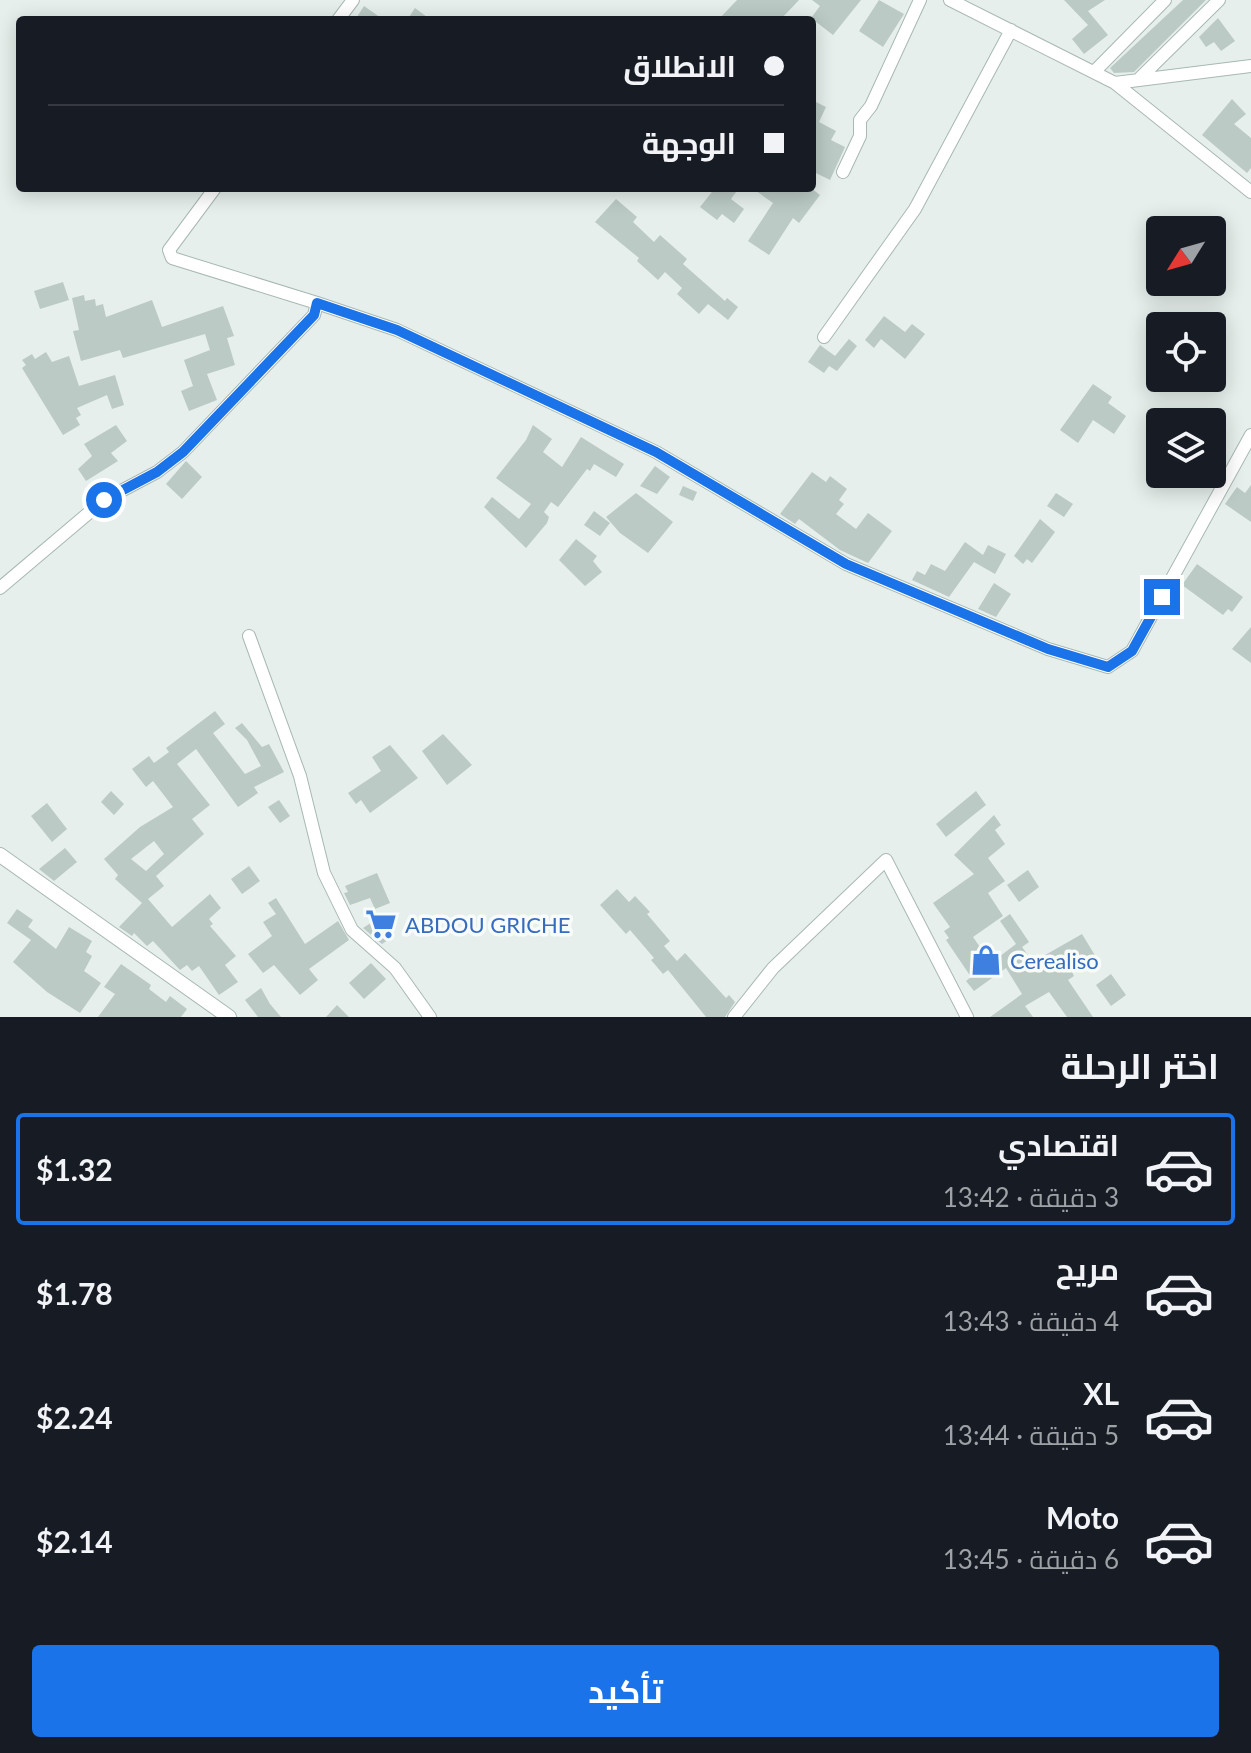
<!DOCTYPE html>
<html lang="ar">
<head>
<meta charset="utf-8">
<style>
	body { margin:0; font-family:Lato,Cairo,sans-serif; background:#242831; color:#f1f3f6; direction:rtl; height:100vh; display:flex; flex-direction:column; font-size:30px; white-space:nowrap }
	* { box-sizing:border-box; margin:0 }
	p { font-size:26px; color:#9ea1a6 }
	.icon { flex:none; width:44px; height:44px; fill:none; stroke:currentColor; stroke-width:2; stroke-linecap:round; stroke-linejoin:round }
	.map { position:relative; height:1017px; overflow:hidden; direction:ltr }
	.panel { display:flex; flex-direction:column; background:#171b24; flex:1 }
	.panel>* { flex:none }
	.banner { position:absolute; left:16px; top:16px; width:800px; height:176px; border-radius:8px; box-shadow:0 4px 20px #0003; direction:rtl; display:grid; align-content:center; height:176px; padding:0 32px; background:#171b24 }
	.needle { width:52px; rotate:233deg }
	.fabs { position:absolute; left:1146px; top:216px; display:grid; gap:16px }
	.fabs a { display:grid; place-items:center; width:80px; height:80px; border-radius:8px; background:#171b24; box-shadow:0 4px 20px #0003; font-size:40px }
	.end { position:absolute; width:36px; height:36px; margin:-18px; border:10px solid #1a73e8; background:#fff; box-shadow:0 0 0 4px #fff }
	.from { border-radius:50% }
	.banner b { display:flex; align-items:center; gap:28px; height:76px; font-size:30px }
	.banner b+b { border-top:2px solid #363941 }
	.banner i { width:20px; height:20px; background:#f1f3f6 }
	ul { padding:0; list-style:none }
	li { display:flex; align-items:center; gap:24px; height:112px; margin:0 16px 12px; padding:0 16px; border:4px solid transparent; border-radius:8px }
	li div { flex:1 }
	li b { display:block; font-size:30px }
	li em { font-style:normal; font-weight:700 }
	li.current { border-color:#1a73e8 }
	li>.icon { width:72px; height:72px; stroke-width:1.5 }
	h2 { padding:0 32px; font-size:36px; line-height:96px }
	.button { display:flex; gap:16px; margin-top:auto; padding:16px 32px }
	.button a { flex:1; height:92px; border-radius:8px; background:#1a73e8; color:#fff; font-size:32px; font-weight:700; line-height:92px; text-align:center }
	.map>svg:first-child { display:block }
</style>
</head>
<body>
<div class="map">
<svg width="1251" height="1017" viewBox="0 0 1251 1017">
	<rect width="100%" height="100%" fill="#e6efeb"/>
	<!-- building -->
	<path fill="#bbcac4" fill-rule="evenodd" d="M737,0h62l-19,20h-62z
		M812,0h49l-28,35 -22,-17 9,-12z
		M879,0l25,14 -21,33 -24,-16z
		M1064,0h41l-17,11 20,24 -24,19 -12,-15 16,-14z
		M1183,0h23l-72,72 -20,1 -4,-5z
		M364,6l20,14h-29z
		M415,8l16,12h-24z
		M1218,18l17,23 -14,10 -7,-9 -8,5 -7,-10z
		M1232,99l14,15 -12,10 17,14v30l-4,5 -45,-38z
		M812,100l14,7 -7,15 17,9 -5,9 14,7 -15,33 -18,-9z
		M715,188h24l-8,11 13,10 -10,14 -12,-9 -5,6 -17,-13z
		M752,188h59l9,7 -21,28 -6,-5 -24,37 -21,-14 25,-38z
		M616,199l21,18 -4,5 21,20 6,-7 27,24 -4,5 42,37 2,-3 11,9 -10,13 -20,-16 -9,10 -22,-20 5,-6 -17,-16 -7,8 -21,-19 2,-3 -44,-36z
		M63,282l6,18 -29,9 -6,-18z
		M84,295l1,6 10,-2 1,7 7,-2 3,13 46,-17 10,27 61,-21 11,30 -7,2 8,27 -28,9 10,26 -28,11 -8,-20 12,-5 -9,-26 26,-10 -5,-16 -82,24 -3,-8 -39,11 -8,-30 6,-1 -7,-32z
		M884,316l21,16 7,-8 13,10 -20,25 -24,-20 -7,9 -9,-8z
		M849,339l8,7 -20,25 -8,-5 -5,7 -16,-11 12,-17 15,11z
		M46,352l6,10 17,-6 10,30 36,-11 9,30 -12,4 -5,-14 -30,13 4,7 -5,3 4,7 -17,10 -41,-67 4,-3 -4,-5 10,-6 3,5z
		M1093,384l19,13 -4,6 18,13 -12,18 -21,-14 -15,23 -18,-13z
		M116,425l11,16 -16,12 7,8 -32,20 -8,-12 14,-13 -8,-12z
		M533,425l19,14 -9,13 19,15 19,-30 43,27 -8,13 -22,-13 -4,7 -3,-2 -29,38 -7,-5 -7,10 5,5 -2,6 -21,25 -42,-41 8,-10 27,22 12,-15 -35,-26 30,-38z
		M186,461l16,16 -20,22 -16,-15z
		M655,466l15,11 -13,17 -17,-8z
		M812,472l14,10 4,-6 17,13 -8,11 5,4 -8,10 20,15 12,-16 24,18 -24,32 -28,-13 -41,-31 -4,5 -15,-10z
		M1251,485v37l-26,-18 12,-17 8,6z
		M683,486l14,6 -4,9 -14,-6z
		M636,493l37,29 -25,31 -28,-20 -14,-16z
		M1056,493l17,11 -9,13 -17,-11z
		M594,511l16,12 -10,13 -16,-11z
		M1040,519l15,13 -23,31 -5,-4 -4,5 -9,-8z
		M576,539l21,17 -4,5 9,11 -17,14 -26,-26z
		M965,542l18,13 5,-10 18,9 -11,20 -21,-12 -25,35 -37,-17 5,-9 8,4 6,-11 14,7z
		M1197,564l46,33 -11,15 -4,-3 -5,6 -41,-30z
		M994,583l17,11 -15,23 -18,-8z
		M1251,627v36l-19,-14z
		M215,711l10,13 -12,9 32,41 16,-8 -14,-26 -12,-12 7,-5 20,24 7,-3 15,28 -30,15 4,6 -20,14 -42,-58 -19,15 33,41 -18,14 12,15 -48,42 8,10 -16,13 24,28 38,-33 11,14 -12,11 4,5 -3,2 26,30 -11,9 13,17 -19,13 -20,-29 -7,5 -5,-6 -7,5 -27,-29 -6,5 -13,-13 -2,3 -13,-9 23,-24 -27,-24 3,-4 -14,-16 36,-32 33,-20 -20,-26 -7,6 -14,-18 17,-13 5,7 15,-11 -3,-4zM154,841l10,13 -18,17 -15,-12z
		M443,734l29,31 -25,20 -25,-34z
		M390,745l28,33 -48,35 -9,-13 -5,4 -8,-11 33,-22 -9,-14z
		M111,791l13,13 -10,11 -13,-13z
		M976,791l10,14 -40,32 -10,-13z
		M279,800l11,16 -10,7 -12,-16z
		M47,803l20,26 -15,13 -21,-26z
		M994,815l7,10 -6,5 10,14 -17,14 17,23 -17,12 15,23 -30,21 18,26 25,-19 -16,-23 10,-7 19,28 -7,5 11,15 49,-28 14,23 -24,15 2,4 -6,4 25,37h-26l-18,-25 -24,14 8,11h-43l32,-23 -16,-26 -32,23 -8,-10 5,-4 -25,-37 3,-2 -5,-7 6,-4 -17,-24 41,-29 -20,-19z
		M65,848l12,14 -23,19 -15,-12z
		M249,866l11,15 -18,13 -11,-15z
		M1028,870l11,17 -20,15 -12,-17z
		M377,873l13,30 -15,6 -5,-11 -20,7 -6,-12 4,-1 -3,-6z
		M617,889l12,13 6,-6 15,16 -3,2 23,27 -6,5 13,15 8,-8 41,45 3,-3 6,7 -10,15h-19l-38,-47 -5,4 -12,-14 3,-2 -24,-28 -4,4 -26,-29z
		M276,898l29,46 33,-23 11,19 -40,29 9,11 -18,15 -26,-30 -11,8 -15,-19 24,-18 -9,-14 13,-8 -8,-11z
		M17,909l16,11 -5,7 28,22 13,-22 23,14 -6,11 6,4 -8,15 17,12 -21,30 -33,-21 -34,-30 18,-22 -24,-17z
		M380,917l14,19 -12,8 -19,-16z
		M371,963l15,16 -22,20 -15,-16z
		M121,964l30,21 -2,4 17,13 4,-6 17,13 -6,8h-83l17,-23 -11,-7z
		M1111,974l15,21 -15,11 -15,-21z
		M261,988l9,16 11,13h-23l-13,-17z
		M337,1005l12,12h-23z"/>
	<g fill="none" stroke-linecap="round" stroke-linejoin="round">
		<defs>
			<path id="minor" d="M950,0l165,83 136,-17
				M338,20l15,-20
				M1094,72l71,-72
				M1140,78l79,-78
				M1115,83l136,109
				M843,172l17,-36v-16l11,-14 49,-106
				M317,303l80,27 259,122 190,112 202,85 60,18 24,-16 119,-216
				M824,337l91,-128 96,-179
				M0,588l104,-88 53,-28 26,-20 131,-137 3,-12 -145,-45 -3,-8 46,-62
				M249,636l51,140 24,97 28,57 43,38 35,49
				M734,1017l39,-49 113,-108 81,157"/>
			<path id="tertiary" d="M0,855l229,162"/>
		</defs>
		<!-- minor casing -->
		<use href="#minor" stroke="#a8b8b2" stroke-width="14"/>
		<!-- tertiary casing -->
		<use href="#tertiary" stroke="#a8b8b2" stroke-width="16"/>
		<!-- minor -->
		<use href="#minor" stroke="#fff" stroke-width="12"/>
		<!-- tertiary -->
		<use href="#tertiary" stroke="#fff" stroke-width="14"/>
	</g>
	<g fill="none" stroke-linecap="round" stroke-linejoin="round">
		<!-- route -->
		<path stroke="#1a73e8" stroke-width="10" d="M104,500l53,-28 26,-20 131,-137 3,-12 80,27 259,122 190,112 202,85 60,18 24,-16 30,-54"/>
	</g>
	<!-- icons -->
	<defs>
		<symbol id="supermarket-bare" viewBox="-9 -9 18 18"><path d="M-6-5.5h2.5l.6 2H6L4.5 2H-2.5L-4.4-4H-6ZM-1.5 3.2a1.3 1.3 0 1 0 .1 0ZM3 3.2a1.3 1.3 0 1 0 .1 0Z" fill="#3f7fe0" stroke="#f7fbf9" stroke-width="2.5" paint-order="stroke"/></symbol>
		<symbol id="shop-bare" viewBox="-9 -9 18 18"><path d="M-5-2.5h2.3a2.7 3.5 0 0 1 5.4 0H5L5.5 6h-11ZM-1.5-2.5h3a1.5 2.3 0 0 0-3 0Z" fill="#3f7fe0" stroke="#f7fbf9" stroke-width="2.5" paint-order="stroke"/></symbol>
	</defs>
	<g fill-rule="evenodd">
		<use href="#supermarket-bare" x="359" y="902" width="44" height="44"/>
		<use href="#shop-bare" x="964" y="938" width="44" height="44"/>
	</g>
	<g text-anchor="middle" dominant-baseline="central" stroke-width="7" stroke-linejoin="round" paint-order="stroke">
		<!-- shop labels -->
		<g font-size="22" fill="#366cbe" stroke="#f7fbf9" text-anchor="start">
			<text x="405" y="924">ABDOU GRICHE</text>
			<text x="1010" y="960">Cerealiso</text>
		</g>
	</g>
</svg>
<div class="fabs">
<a><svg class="needle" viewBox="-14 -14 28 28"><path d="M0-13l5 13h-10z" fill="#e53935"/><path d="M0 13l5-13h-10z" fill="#9ea1a6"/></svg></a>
<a><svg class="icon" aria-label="locate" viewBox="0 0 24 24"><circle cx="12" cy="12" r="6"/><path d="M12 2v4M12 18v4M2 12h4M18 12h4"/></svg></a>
<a><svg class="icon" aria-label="layers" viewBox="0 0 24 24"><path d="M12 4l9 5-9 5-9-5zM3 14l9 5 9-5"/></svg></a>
</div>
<i class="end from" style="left:104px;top:500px"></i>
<i class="end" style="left:1162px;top:597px"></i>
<div class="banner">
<b><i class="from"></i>الانطلاق</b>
<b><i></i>الوجهة</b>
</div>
</div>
<section class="panel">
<h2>اختر الرحلة</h2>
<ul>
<li class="current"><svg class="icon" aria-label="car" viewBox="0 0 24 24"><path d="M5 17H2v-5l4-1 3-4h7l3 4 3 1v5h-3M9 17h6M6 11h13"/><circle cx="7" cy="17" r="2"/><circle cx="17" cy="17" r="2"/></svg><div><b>اقتصادي</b><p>3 دقيقة · 13:42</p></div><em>$1.32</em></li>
<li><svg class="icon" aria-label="car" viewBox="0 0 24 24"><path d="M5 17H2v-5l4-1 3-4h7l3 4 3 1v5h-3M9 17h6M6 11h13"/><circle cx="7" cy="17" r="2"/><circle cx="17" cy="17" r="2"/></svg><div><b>مريح</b><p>4 دقيقة · 13:43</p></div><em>$1.78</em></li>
<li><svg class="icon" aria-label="car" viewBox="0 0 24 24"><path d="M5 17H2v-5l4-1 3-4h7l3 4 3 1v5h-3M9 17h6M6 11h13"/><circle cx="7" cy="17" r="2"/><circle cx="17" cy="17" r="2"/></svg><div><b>XL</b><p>5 دقيقة · 13:44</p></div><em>$2.24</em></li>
<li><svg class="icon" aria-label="car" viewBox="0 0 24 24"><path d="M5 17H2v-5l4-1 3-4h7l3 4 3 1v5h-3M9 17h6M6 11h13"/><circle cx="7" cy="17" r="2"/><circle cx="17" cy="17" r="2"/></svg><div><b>Moto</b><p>6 دقيقة · 13:45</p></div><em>$2.14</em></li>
</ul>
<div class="button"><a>تأكيد</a></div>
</section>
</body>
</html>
